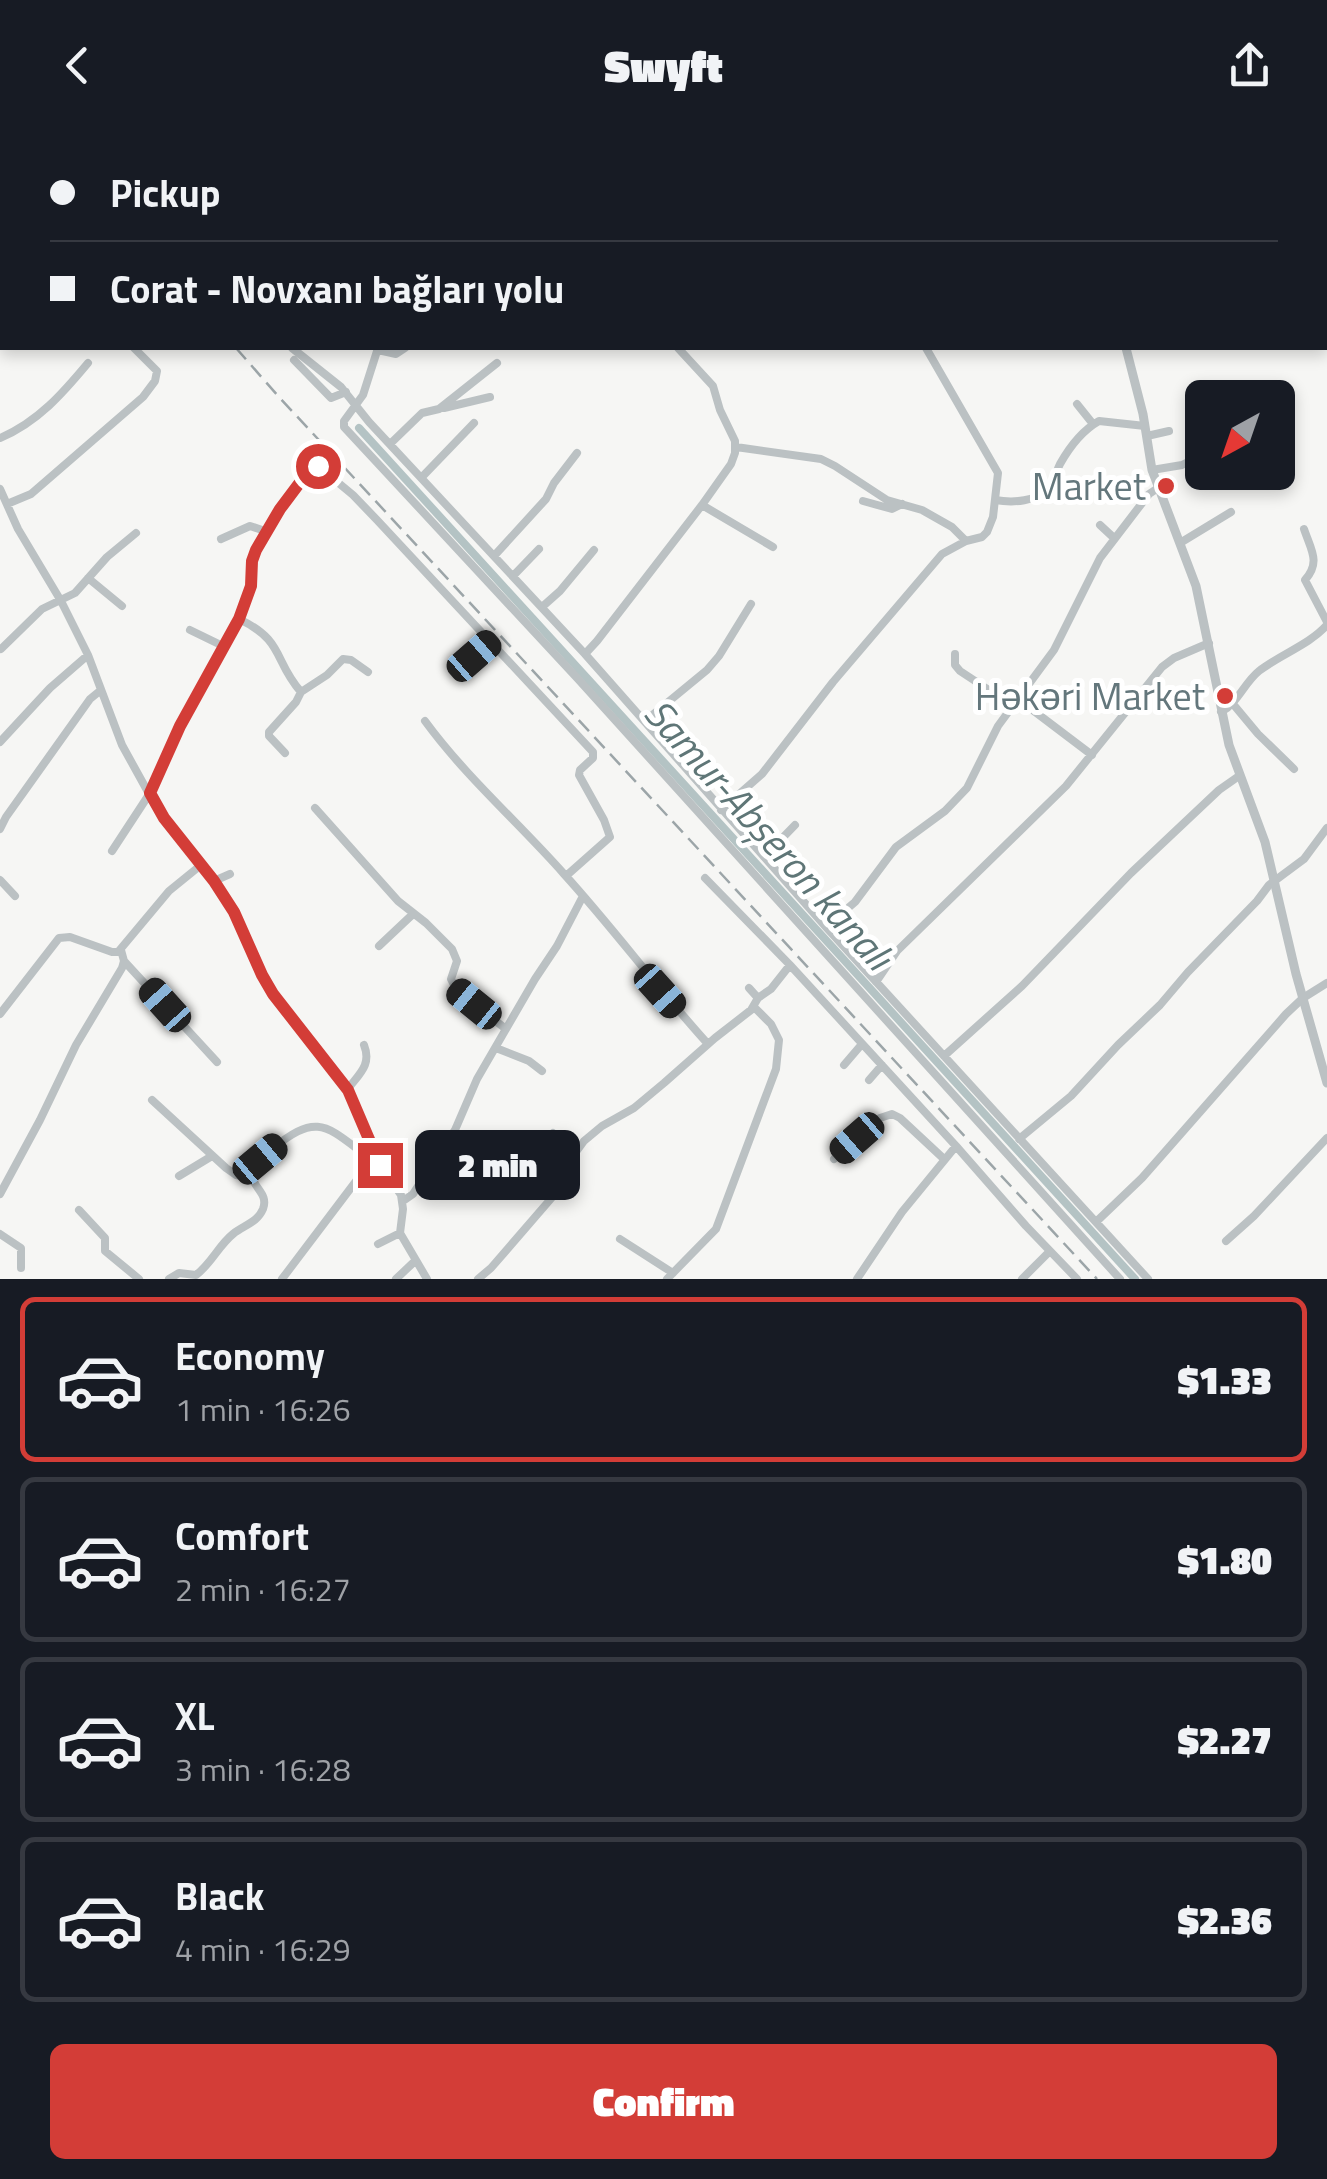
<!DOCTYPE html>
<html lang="en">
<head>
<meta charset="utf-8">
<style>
	body { margin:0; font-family:"Titillium Web",sans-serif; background:#20242c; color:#f1f3f6; height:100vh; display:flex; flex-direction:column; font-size:38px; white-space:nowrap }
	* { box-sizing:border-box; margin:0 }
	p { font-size:32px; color:#9ea1a6 }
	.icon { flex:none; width:55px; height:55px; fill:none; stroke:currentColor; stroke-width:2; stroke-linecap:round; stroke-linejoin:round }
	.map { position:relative; height:1149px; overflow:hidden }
	.panel { display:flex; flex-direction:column; background:#171b24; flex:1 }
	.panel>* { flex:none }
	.banner { position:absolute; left:0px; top:0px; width:1328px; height:220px; box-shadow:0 5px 15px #0003; display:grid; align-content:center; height:220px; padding:0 50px; background:#171b24 }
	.needle { width:65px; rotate:220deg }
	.controls { position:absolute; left:1185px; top:250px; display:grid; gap:20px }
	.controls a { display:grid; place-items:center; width:110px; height:110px; border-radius:15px; background:#171b24; box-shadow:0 5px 15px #0003; font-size:50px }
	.end { position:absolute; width:45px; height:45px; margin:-22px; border:12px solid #d33d37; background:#fff; box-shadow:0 0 0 5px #fff }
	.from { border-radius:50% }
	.bubble { position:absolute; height:70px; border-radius:15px; background:#171b24; box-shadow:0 5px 15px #0003; font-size:32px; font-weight:800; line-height:70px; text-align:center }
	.car { position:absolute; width:30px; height:60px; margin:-30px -15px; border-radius:12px; box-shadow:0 0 8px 2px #0007; background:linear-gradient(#222 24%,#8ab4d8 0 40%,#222 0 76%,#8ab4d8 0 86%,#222 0) }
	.banner b { display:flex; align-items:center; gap:35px; height:95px; font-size:38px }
	.banner b+b { border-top:2px solid #363941 }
	.banner i { width:25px; height:25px; background:#f1f3f6 }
	ul { padding:18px 0 0; list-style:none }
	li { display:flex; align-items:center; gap:30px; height:165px; margin:0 20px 15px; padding:0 30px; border:5px solid #363941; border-radius:15px }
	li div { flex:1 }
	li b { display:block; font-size:38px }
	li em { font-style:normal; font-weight:800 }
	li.on { border-color:#d33d37 }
	li>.icon { width:90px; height:90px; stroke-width:1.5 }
	.button { display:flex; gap:20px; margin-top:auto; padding:20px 50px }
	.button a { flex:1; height:115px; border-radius:15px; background:#d33d37; color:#fff; font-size:40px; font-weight:800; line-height:115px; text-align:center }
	header { display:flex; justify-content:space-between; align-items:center; height:130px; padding:0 50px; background:#171b24; font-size:45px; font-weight:800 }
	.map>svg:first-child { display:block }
</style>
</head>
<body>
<header><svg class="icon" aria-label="back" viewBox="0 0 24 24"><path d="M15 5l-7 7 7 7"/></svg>Swyft<svg class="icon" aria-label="share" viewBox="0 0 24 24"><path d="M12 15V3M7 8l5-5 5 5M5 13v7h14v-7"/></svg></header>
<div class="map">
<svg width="1327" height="1149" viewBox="0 0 1327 1149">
	<rect width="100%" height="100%" fill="#f6f6f4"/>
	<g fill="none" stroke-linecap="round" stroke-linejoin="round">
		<!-- canal -->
		<path stroke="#b4c3c4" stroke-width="8" d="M359,298c260,283 517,568 776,851"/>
		<!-- minor -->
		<path stroke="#bbc1c3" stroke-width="8" d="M48,0l3,2
			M364,0l3,2
			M517,0l4,2
			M765,0l2,2
			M1031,0l2,2
			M209,2v-2
			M408,2l1,-2
			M434,2l1,-2
			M459,2l1,-2
			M696,2l1,-2
			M1049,2l3,-2
			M1325,23l2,-1
			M0,145l2,-3
			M292,218l49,39 28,35 216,232 241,273 322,352
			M378,218l-15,47 -19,26v6l234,252 542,600
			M378,220l18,4 9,-6
			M294,230l37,38 15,-6
			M1077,274l16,20
			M444,278l46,-11
			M1147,306l22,-5
			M0,308c38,-16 63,-45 88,-75
			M390,314l32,-31 17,-4 58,-46
			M736,317l85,12 14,7 52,34 35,10 30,17 14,14
			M1152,340l30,-5 20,-10
			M422,347l52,-54
			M0,359l18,40 43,72 27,54 34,90 37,67 55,69 21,30 27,64 11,19 74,96 33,75 21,30 2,14 -3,24 27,46
			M995,370c18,3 42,2 54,-13 6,-7 7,-15 11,-23 9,-16 23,-34 39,-43l46,5
			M863,371l29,8 10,-5
			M7,374l24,-10 112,-97 12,-16 2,-10 -23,-23
			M702,375l71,42
			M1100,395l14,13
			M1304,399c7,21 17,33 1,51l22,42
			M221,409l29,-13 15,5
			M1180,413l51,-31
			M494,426l52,-57 8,-16 23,-30
			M513,446l26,-27
			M88,448l34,28
			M542,477l18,-16 34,-41
			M239,489c46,22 34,41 62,73l26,-17 16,-16 8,1 17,12
			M190,500l35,17
			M1,519l41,-40 33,-16 32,-36 29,-24
			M585,524l12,-13 105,-136 29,-41 4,-11v-12l-15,-31 -7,-24 -35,-38
			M955,524v11l5,6 53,35
			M459,539l31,-27
			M1018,569l74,56
			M1233,574l25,30 36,35
			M1221,582c17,-9 23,-29 38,-41 22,-17 50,-26 68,-46
			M425,591c41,56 93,101 139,153 50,55 94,115 144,170
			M645,591l62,-51 12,-14 32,-52
			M0,612l50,-54 38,-33
			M285,623l-16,-17v-4l27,-30 5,-10
			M683,635l18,-16
			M315,678l83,93 28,22 26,26 5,12 -6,18 6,12 49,38
			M721,680l41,-36 71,-92 109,-128 24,-13 16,-4 5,-5 6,-15 5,-44 -72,-125
			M0,699l6,-12 84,-118 11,-9
			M112,721l38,-58 31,-67 58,-107 12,-33 1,-25 13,-30 45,-62 8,-3 35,29 24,25 216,232v6l-13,12 -1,5 25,45 6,17 -44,39
			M764,727l31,-32
			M705,748l85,87
			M0,750l15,16
			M214,751l16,-7
			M826,797l29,-25 41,-55 49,-36 22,-23 31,-62 56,-76 46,-92 49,-64 9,-6
			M379,816l34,-32
			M124,831l93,101
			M876,852l21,-31 169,-165 96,-119 12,-9 35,-15
			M758,868l13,-9 19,-24 166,181 70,80 51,53
			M0,884l59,-76 11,-1 42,15h6l51,-61 32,-26
			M496,918l33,13 13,10
			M944,926l78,-70 109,-113 88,-83 20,-14
			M844,935l18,-21
			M869,950l13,-15
			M347,960c12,-16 25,-25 17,-45
			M152,970l74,68 10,7 16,3
			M553,1003l20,23
			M1019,1009l52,-43 47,-51 42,-40 28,-33 69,-71 12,-16 35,-26 23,-31
			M834,1029l46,-41 12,-4 8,4 44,41
			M179,1046l33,-20
			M0,1064l40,-74 36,-75 46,-77 2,-7 -3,-11
			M403,1071l10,-7 42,-64 22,-51 58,-100 22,-33 26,-50
			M79,1080l26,28v13l34,28
			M1096,1092l46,-44 144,-164 17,-16 24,-15
			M0,1104l21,14v20
			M620,1109l53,34
			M1226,1111l28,-25 73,-78
			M378,1114l22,-11
			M169,1149l10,-6 17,2c15,-11 23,-30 37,-41 11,-9 24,-11 30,-25 6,-16 -11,-21 -11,-35 -1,-10 12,-18 19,-24 48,-40 56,-23 101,10l5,-2
			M282,1149l90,-119
			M396,1149l19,-18
			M478,1149l13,-11 64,-74 18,-38 11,-15 18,-15 32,-18 30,-25 51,-45 36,-28 7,-12 -9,-10
			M667,1149l49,-50 60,-160 3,-29 -8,-16 -17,-17
			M857,1149l45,-67 54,-66
			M1022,1149l28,-28"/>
		<!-- tertiary -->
		<path stroke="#bbc1c3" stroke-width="9" d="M1098,0l2,2
			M1126,218l17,66 9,56 44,116 33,159 36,97 31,132 31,109"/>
		<!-- rail -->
		<path stroke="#9ca5a8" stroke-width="2.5" stroke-dasharray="15 8" stroke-linecap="butt" d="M114,0v2
			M236,218l43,49 818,882"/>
	</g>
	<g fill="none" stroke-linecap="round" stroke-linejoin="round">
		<!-- route -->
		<path stroke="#d33d37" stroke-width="12" d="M318,336l-8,3 -30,40 -24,41 -4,11 -1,25 -12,33 -59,107 -30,67 14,25 50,63 20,31 28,63 11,19 75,96 32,75"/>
	</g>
	<!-- markers -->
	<g fill="#d33d37" stroke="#fff" stroke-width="4">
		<circle cx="1166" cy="356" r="10"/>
		<circle cx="1225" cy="566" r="10"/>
	</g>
	<g text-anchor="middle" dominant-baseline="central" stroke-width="10" stroke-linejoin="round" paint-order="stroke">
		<!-- poi labels -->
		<g font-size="38" fill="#64777c" stroke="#fff" text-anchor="end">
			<text x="1146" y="356">Market</text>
			<text x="1205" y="566">Həkəri Market</text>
		</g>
		<!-- water labels -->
		<g font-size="40" font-style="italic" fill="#5f7677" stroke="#fff">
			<text transform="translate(769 704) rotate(48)">Samur-Abşeron kanalı</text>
		</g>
	</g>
</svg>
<div class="controls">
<a><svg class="needle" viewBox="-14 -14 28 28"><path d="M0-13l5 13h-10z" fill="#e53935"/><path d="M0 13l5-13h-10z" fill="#9ea1a6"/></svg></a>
</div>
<i class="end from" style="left:318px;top:336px"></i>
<i class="end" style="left:380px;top:1035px"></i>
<div class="bubble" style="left:415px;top:1000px;width:165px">2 min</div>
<i class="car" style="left:474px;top:526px;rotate:49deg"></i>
<i class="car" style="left:660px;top:861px;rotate:138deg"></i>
<i class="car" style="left:474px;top:874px;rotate:309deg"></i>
<i class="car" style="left:165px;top:875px;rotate:318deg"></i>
<i class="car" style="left:857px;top:1008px;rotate:229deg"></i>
<i class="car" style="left:260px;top:1029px;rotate:50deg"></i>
<div class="banner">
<b><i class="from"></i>Pickup</b>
<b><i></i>Corat - Novxanı bağları yolu</b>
</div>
</div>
<section class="panel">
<ul>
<li class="on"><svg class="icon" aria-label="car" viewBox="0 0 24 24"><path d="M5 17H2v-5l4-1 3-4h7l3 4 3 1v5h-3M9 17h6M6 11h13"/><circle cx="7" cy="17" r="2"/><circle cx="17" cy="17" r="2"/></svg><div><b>Economy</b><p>1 min · 16:26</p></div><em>$1.33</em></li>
<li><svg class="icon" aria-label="car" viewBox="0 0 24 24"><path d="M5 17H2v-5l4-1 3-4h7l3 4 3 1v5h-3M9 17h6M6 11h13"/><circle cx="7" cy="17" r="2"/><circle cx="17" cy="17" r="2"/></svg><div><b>Comfort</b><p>2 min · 16:27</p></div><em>$1.80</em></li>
<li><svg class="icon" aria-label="car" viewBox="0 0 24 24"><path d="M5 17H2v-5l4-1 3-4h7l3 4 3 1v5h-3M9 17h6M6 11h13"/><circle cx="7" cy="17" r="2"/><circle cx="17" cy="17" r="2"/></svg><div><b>XL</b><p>3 min · 16:28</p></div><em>$2.27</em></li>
<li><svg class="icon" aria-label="car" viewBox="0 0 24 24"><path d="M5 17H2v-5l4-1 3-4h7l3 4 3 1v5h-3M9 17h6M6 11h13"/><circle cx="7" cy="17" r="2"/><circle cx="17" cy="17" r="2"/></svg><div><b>Black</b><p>4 min · 16:29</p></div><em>$2.36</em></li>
</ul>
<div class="button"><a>Confirm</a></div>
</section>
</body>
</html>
